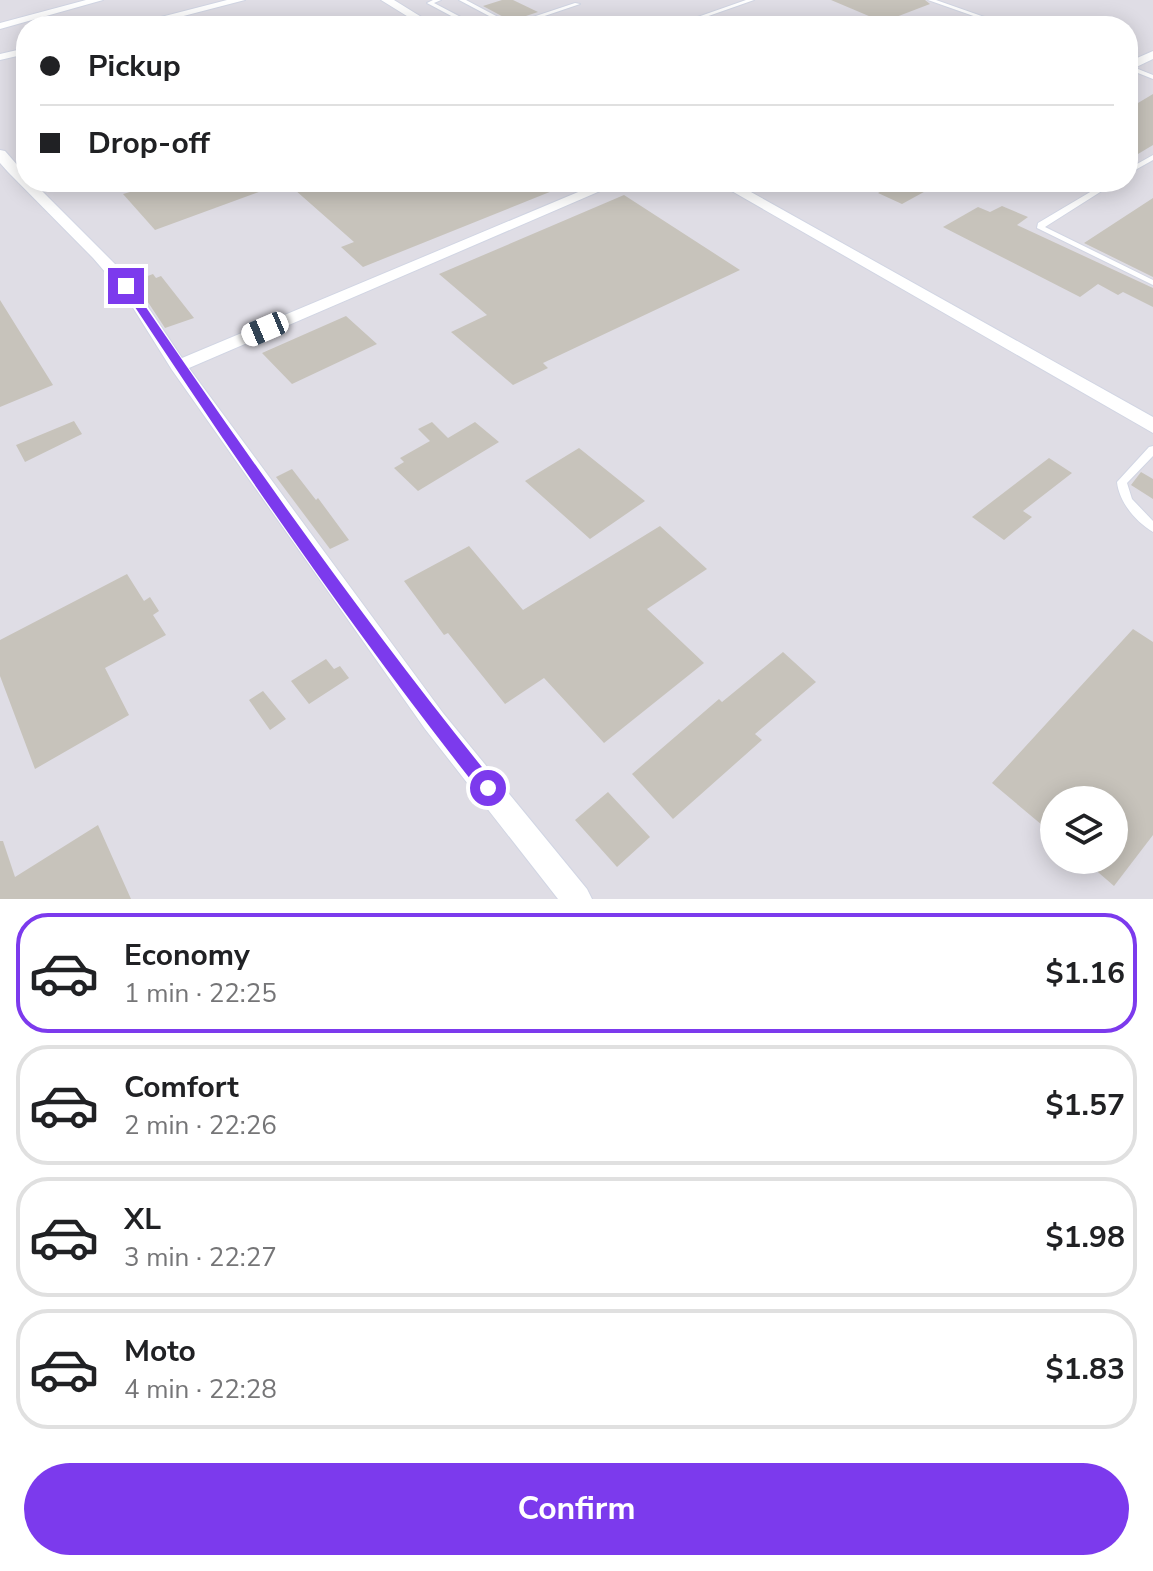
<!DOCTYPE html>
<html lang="en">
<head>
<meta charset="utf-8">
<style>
	body { margin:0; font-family:"Nunito Sans",sans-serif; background:#f6f6f6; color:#202124; height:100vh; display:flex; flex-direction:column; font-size:30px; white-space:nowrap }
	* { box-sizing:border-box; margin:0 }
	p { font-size:26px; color:#757577 }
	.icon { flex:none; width:44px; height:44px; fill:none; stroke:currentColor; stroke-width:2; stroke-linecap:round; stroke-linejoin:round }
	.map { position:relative; height:899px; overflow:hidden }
	.sheet { display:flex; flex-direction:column; background:#fff; flex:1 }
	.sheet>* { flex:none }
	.top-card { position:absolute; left:16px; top:16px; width:1122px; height:176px; border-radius:32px; box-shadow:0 4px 20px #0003; display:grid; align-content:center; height:176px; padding:0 24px; background:#fff }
	.tools { position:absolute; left:1040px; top:786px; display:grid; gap:16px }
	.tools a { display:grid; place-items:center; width:88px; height:88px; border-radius:50%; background:#fff; box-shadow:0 4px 20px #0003; font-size:40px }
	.end { position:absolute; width:36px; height:36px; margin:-18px; border:10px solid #7c3aed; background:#fff; box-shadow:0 0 0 4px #fff }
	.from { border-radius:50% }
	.car { position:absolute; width:24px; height:48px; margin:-24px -12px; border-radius:10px; box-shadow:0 0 6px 2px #0007; background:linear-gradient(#fff 24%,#345 0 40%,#fff 0 76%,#345 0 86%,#fff 0) }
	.top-card b { display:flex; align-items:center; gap:28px; height:76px; font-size:30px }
	.top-card b+b { border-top:2px solid #e0e0e0 }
	.top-card i { width:20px; height:20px; background:#202124 }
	ul { padding:14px 0 0; list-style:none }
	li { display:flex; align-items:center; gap:24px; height:120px; margin:0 16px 12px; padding:0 8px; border:4px solid #e0e0e0; border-radius:32px }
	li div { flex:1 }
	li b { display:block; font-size:30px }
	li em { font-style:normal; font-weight:700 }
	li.active { border-color:#7c3aed }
	li>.icon { width:72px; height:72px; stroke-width:1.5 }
	.primary-button { display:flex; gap:16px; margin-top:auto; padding:16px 24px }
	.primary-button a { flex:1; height:92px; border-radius:48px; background:#7c3aed; color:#fff; font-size:32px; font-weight:700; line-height:92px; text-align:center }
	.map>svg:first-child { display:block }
</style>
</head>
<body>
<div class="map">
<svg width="1153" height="899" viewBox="0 0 1153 899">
	<rect width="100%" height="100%" fill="#ece5dc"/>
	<!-- industrial -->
	<path fill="#dfdde5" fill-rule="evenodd" d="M0,0h1153v899h-1153zM26,26h1102v156h-1102zM1054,800h60v60h-60z"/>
	<!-- building -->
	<path fill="#c7c3bb" d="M502,0h11l25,12 -27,9 -28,-15z
		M831,0h94l5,4 -47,18z
		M1153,94v51l-25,15v-51z
		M121,182h451v1l-209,84 -22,-20 13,-5 -68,-60 -131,48 -32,-36 7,-2z
		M898,182h44l-40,22 -24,-11z
		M624,195l116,75 -197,93 5,5 -35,17 -62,-53 36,-17 -48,-41z
		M1153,198v79l-69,-34z
		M1002,206l26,11 -11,8 136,63v19l-30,-15 -5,3 -20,-11 -18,13 -137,-70 35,-20 12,5z
		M153,274l3,4 5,-2 33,42 -29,10 -31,-47z
		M0,300l53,85 -53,22z
		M346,316l31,28 -85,40 -30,-31z
		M74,421l8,13 -57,28 -9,-17z
		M432,422l16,16 27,-16 24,20 -81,49 -24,-23 10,-6 -4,-4 30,-17 -12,-12z
		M579,448l66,53 -55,38 -65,-58z
		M1049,458l23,15 -49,38 9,6 -28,23 -32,-23z
		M292,469l24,31 2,-2 31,42 -19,9 -54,-72z
		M1141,472l12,7v20l-22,-14z
		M660,526l47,43 -60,40 57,54 -100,80 -60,-65 -39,26 -57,-71 -4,2 -40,-54 65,-35 54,64z
		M127,574l17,27 6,-4 9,14 -6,4 13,20 -61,33 24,47 -94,54 -35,-93v-36z
		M1133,629l20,13v193l-39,51 -30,-26h30v-60h-60v35l-62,-52z
		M783,652l33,30 -61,52 7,6 -89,79 -41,-45 87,-75 3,3z
		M326,659l8,10 6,-3 9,12 -40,26 -18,-23z
		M263,691l23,28 -16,11 -21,-30z
		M608,792l42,45 -33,30 -42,-47z
		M98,825l33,74h-131v-58h3l12,36z"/>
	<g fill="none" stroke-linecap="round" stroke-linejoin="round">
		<defs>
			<path id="lane" d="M433,0h8l-7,3 40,21 17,-7 -32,-17h7l32,17 -20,9h-8l-43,-23z
				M746,0h8l-74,26h-8z
				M928,0h8l74,26h-8z
				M575,3l5,1 -65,22h-9z
				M787,19l5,1 -11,6h-7z
				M1128,65l25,10v4l-25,-10z
				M1153,155v5l-25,14v-5z
				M1107,182h9l-71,45 108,53v5l-116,-57 1,-5z
				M1153,446v10l-26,27 5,16 21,22v11c-17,-10 -34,-30 -36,-50l32,-35z"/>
			<path id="street" d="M86,0h17l-103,29v-6z
				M227,0h18l-100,26h-19z
				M381,0h13l42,26h-13z
				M26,48v6l-26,6v-6z
				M1153,51v8l-25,12v-9z
				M0,150l5,1 21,24v7h7l95,95 54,81 420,-176h19l-432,186 254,345 144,176 5,10h-34l-133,-170 -253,-359 -47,-75 -32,-37 -85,-86 -8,-9z
				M716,182h17l420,235v16z"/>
		</defs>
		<!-- lane casing -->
		<use href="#lane" stroke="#d1d5e3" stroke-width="2"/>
		<!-- street casing -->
		<use href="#street" stroke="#d1d5e3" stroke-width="2"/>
		<!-- lane -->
		<use href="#lane" fill="#fff" fill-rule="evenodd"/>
		<!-- street -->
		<use href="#street" fill="#fff" fill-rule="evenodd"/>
	</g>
	<!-- route -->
	<path fill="#7c3aed" d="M123,284h7c116,170 235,339 364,498l3,6 -3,6 -6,2 -6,-2c-129,-163 -247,-335 -361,-508z"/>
</svg>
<div class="tools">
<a><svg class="icon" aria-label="layers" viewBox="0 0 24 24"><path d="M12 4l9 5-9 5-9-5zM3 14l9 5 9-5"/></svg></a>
</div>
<i class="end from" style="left:488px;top:788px"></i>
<i class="end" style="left:126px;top:286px"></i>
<i class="car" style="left:265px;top:329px;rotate:247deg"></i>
<div class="top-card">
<b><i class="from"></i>Pickup</b>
<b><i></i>Drop-off</b>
</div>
</div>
<section class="sheet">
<ul>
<li class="active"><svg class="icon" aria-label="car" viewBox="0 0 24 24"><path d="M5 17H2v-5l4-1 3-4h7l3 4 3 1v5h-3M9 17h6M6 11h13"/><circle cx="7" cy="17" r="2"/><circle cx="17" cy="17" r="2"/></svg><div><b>Economy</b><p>1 min · 22:25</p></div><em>$1.16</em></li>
<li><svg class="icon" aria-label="car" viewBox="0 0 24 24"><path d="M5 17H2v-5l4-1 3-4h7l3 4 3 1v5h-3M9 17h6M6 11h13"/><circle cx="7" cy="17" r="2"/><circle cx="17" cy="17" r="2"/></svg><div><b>Comfort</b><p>2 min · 22:26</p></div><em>$1.57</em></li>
<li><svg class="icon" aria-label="car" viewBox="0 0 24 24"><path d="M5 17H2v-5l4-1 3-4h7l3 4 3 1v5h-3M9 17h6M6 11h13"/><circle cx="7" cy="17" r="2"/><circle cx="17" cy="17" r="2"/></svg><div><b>XL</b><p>3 min · 22:27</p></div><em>$1.98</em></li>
<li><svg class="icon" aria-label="car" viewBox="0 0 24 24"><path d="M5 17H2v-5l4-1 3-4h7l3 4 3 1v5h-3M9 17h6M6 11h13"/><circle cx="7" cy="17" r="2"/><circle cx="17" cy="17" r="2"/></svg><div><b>Moto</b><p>4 min · 22:28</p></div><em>$1.83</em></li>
</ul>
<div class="primary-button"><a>Confirm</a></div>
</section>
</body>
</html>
